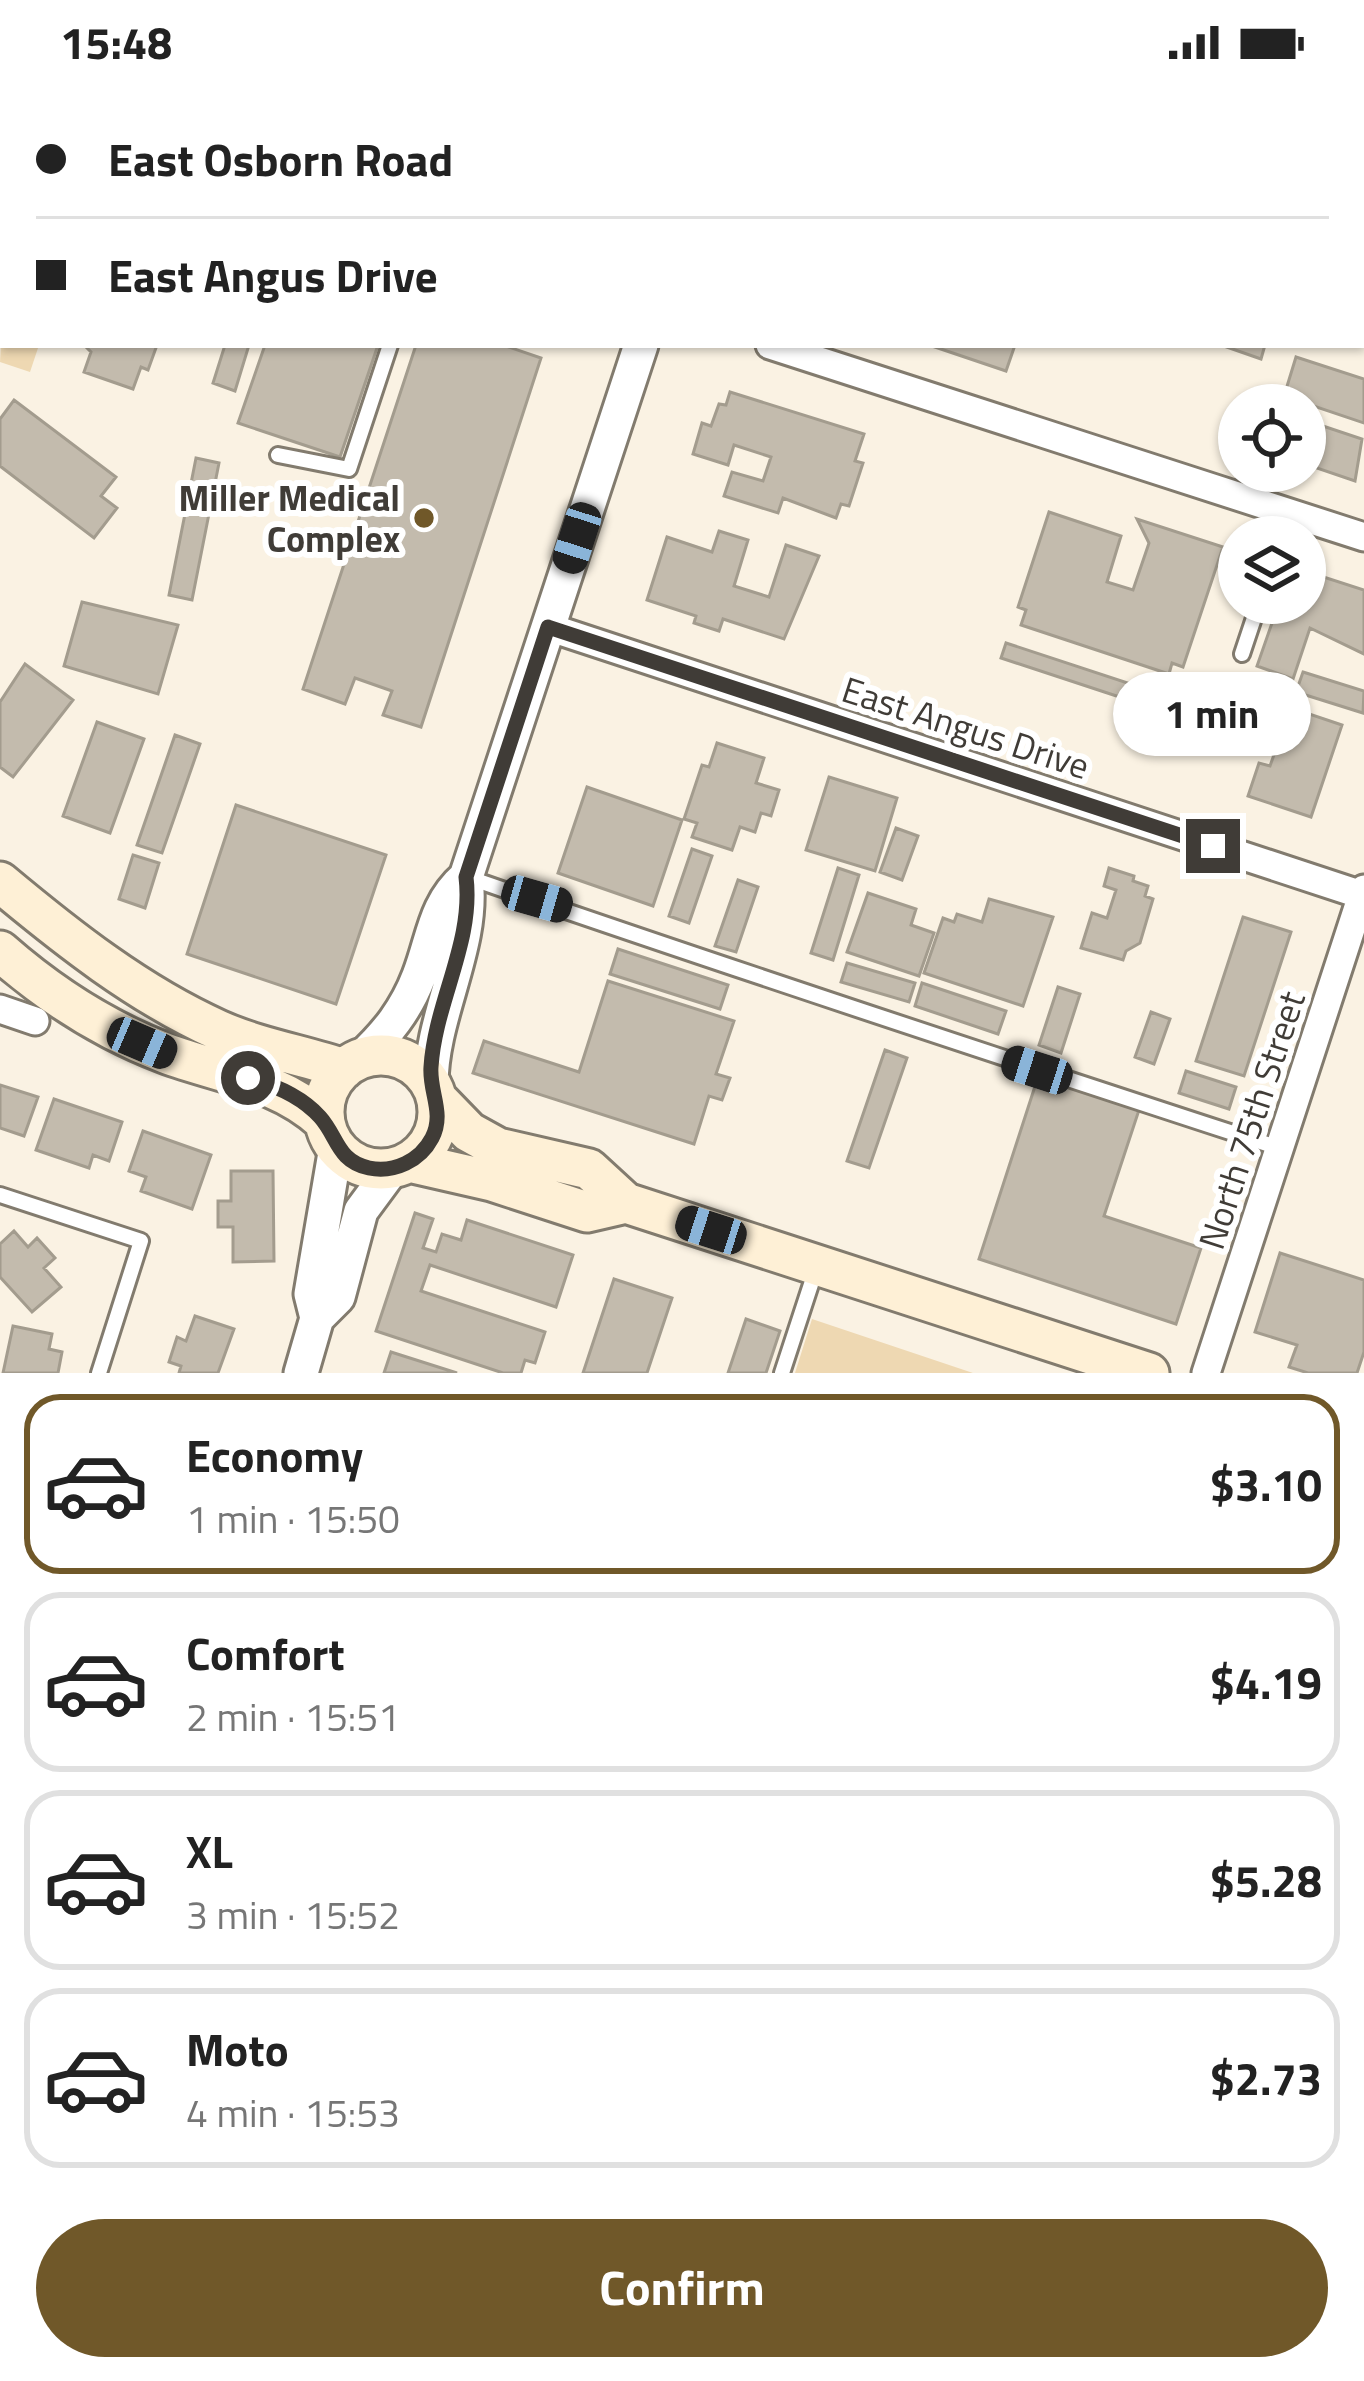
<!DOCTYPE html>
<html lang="en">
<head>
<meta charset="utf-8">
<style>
	body { margin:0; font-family:"Titillium Web",sans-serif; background:#f6f6f6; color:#222; height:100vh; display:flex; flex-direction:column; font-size:45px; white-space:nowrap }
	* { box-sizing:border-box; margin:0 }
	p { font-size:39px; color:#767676 }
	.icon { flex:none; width:66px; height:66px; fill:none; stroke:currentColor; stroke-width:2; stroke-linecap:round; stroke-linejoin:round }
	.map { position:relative; height:1289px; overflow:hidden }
	.drawer { display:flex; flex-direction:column; background:#fff; flex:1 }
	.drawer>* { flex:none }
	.top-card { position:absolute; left:0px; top:0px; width:1365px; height:264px; box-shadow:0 3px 9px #0004; display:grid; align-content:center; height:264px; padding:0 36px; background:#fff }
	.buttons { position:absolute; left:1218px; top:300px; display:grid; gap:24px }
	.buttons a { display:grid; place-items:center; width:108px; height:108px; border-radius:50%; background:#fff; box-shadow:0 3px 9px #0004; font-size:60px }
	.end { position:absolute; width:54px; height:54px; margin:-27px; border:15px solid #403c37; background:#fff; box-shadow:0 0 0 6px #fff }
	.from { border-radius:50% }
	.bubble { position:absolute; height:84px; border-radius:42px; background:#fff; box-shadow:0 3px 9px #0004; font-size:39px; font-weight:700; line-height:84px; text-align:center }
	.car { position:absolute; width:36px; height:72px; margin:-36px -18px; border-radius:15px; box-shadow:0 0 9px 3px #0007; background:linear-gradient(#222 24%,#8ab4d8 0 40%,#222 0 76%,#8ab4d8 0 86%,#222 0) }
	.top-card b { display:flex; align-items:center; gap:42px; height:114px; font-size:45px }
	.top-card b+b { border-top:3px solid #e0e0e0 }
	.top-card i { width:30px; height:30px; background:#222 }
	ul { padding:21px 0 0; list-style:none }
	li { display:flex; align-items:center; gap:36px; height:180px; margin:0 24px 18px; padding:0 12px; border:6px solid #e0e0e0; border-radius:36px }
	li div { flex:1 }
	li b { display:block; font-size:45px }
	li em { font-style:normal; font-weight:700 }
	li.current { border-color:#705829 }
	li>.icon { width:108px; height:108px; stroke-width:1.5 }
	.cta { display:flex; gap:24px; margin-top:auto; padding:24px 36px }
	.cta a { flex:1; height:138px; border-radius:72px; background:#705829; color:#fff; font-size:48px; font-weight:700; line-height:138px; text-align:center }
	.status { display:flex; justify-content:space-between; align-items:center; height:84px; padding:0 60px; background:#fff; direction:ltr }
	.status svg { height:33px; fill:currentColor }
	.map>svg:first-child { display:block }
</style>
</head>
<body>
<div class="status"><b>15:48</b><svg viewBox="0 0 49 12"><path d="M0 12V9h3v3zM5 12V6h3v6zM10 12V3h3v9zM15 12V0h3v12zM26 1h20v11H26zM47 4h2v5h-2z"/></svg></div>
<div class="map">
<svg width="1364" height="1289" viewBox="0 0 1364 1289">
	<rect width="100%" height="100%" fill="#faf2e3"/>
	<!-- green -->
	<path fill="#eed8b2" d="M3,222v39h36l-9,27 -30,-10z
		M812,1235l161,54h-178z"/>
	<!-- building -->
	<path fill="#c3bbad" stroke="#a39c8e" stroke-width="3" d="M195,0h65l-66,3z
		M445,0h51l3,1 -55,2z
		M881,0h483v190l-2,-187z
		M0,46l3,1v65l-3,-1z
		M84,261h73l-9,25 -7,-3 -8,22 -49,-17 7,-20z
		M225,261h24l-14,46 -22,-8z
		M265,261h113l-38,112 -102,-34z
		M416,261h87l38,13 -120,369 -38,-12 9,-24 -37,-13 -10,26 -42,-15z
		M929,261h86l-9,26z
		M1221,261h44l-4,14z
		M1296,273l68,22v44l-80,-27z
		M730,308l134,42 -9,27 8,2 -14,43 -8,-2 -5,14 -53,-20 -5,15 -54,-17 8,-24 31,9 8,-24 -37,-12 -6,20 -35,-11 9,-31 9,3 8,-22 7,1z
		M14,316l102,77 -15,19 16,12 -23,30 -94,-72v-47z
		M1305,336l57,19 -7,42 -50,-17z
		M196,374l23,5 -27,137 -23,-5z
		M1049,428l72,24 -14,46 26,8 16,-47 -12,-24 86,28 -40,120 -11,-4 -3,11 -148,-49 5,-15 -8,-3z
		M719,447l29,9 -14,46 35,11 17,-52 33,11 -35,83 -61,-20 -4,12 -25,-8 2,-7 -49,-16 20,-63 45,15z
		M1305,487l59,19v64l-54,-26 -17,51 -36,-13 22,-63h26z
		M82,518l96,23 -20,69 -94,-28z
		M1006,559l155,51 -5,15 -155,-51z
		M25,580l48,36 -60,77 -13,-10v-65z
		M1303,588l61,19 -1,22 -67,-21z
		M1244,608l98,33 -31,92 -63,-21 11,-33 11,3 6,-17 -13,-4 8,-26 -5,-2 -9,28 -28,-9z
		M97,638l47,17 -34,94 -47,-17z
		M175,651l25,9 -38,109 -25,-8z
		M717,659l47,15 -8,25 23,7 -8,26 -10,-3 -6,19 -15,-5 -8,23 -40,-13 5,-14 -13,-4 18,-54 7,2z
		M829,693l68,21 -22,73 -69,-21z
		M587,703l95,33 -29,86 -95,-33z
		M236,721l150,50 -50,149 -149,-50z
		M896,744l22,8 -16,44 -22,-8z
		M692,765l20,7 -23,67 -20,-7z
		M133,771l26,8 -14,45 -26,-9z
		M838,784l21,7 -26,85 -22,-7z
		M1109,784l25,8 -1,5 15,5 -3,10 8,3 -13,44 -14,8 -3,9 -42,-12 11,-35 15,5 9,-28 -12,-4z
		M738,796l20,7 -22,65 -21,-6z
		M868,809l48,16 -5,16 23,8 -15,43 -72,-24z
		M989,815l64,18 -30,89 -99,-33 19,-55 11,4 3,-8 25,8z
		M1243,833l48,15 -47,144 -48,-15z
		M618,865l110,36 -8,24 -110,-35z
		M847,879l68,20 -6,19 -68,-20z
		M608,897l126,40 -18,53 14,4 -8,22 -13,-4 -15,48 -221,-71 11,-32 95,31z
		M922,899l84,28 -8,23 -83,-28z
		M1058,903l22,7 -19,59 -22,-8z
		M1151,928l19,7 -16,45 -19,-7z
		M885,966l22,8 -38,110 -22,-7z
		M1186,987l50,16 -7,22 -50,-16z
		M1038,993l101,33 -35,106 97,32 -25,76 -197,-65z
		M0,1001l38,12 -14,39 -24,-8z
		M54,1015l68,23 -13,39 -16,-6 -4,13 -53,-18z
		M143,1047l68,24 -19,54 -51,-18 5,-14 -17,-6z
		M231,1087h42l1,90 -41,1v-35h-15v-26h13z
		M415,1129l18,6 -10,29 13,4 6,-18 19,6 6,-20 106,35 -17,52 -126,-42 -9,26 124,41 -10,31 -10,-3 -4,13h-18l-127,-42z
		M14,1147l14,16 9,-9 18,20 -11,10 17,19 -29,25 -32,-35v-33z
		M1280,1169l84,27v72l-7,21h-49l-19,-6 8,-22 -42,-13z
		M614,1195l58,19 -25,75h-64z
		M195,1232l39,13 -16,44h-39l2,-7 -12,-4 8,-25 9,4z
		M746,1235l34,12 -14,42h-38z
		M13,1242l39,8 -3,15 13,3 -4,21h-55z
		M391,1268l66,21h-73z"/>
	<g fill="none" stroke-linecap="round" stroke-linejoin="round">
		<defs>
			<path id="service" d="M1362,224h2
				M278,371l71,14 41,-124
				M1281,453l8,-25
				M1242,570l17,-51
				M470,794c269,93 539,182 809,270
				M0,1111l141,46 -42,132
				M782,1289l34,-104"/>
			<path id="minor" d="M770,261l594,192
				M548,543l814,268
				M0,925l35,12
				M1206,1289l158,-484"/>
			<path id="tertiary" d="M725,3l1,-3
				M360,975c27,-25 46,-49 59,-83 15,-39 15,-71 47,-99
				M431,1001c0,-71 44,-138 35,-208l175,-532
				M317,1234l-6,-24 25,-147
				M301,1289l16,-55 21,-21 23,-86 31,-42"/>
			<path id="secondary" d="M0,798c67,56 138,112 218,148 40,18 84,25 126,39
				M0,867c50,44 102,78 165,102 56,21 113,26 159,68
				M324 1028a57 57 0 1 1 114 0a57 57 0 1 1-114 0Z
				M437,1015l32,33 29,16 91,21 37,34 523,170
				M409,1078l83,19 95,31 39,-9"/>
		</defs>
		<!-- service casing -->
		<use href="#service" stroke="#827b6e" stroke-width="20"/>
		<!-- minor casing -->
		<use href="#minor" stroke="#827b6e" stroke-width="33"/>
		<!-- tertiary casing -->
		<use href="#tertiary" stroke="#827b6e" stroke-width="39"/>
		<!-- secondary casing -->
		<use href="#secondary" stroke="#827b6e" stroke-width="45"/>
		<!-- service -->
		<use href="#service" stroke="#fff" stroke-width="14"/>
		<!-- minor -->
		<use href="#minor" stroke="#fff" stroke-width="27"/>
		<!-- tertiary -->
		<use href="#tertiary" stroke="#fff" stroke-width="33"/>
		<!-- secondary -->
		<use href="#secondary" stroke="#fef0d6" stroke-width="39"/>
	</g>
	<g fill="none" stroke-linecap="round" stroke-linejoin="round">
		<!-- route -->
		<path stroke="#403c37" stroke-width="15" d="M248,994c27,7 53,18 72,39 18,20 17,44 49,51 25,5 51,-7 63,-30 13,-25 -3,-46 -1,-71 4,-65 43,-125 35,-190l82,-250 665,219"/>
	</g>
	<!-- markers -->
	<circle fill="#705829" stroke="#fff" stroke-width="4.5" cx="424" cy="434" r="12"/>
	<g text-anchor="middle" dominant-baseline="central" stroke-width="12" stroke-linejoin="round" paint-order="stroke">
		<!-- poi labels -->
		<g font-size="36" font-weight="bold" fill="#403c37" stroke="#fff" text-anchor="end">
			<text x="400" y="413">Miller Medical<tspan x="400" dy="41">Complex</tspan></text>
		</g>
		<!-- street labels -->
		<g font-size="36" fill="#403c37" stroke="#fff">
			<text transform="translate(966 643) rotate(18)">East Angus Drive</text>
			<text transform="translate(1251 1036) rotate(-72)">North 75th Street</text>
		</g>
	</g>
</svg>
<div class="buttons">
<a><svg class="icon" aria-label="locate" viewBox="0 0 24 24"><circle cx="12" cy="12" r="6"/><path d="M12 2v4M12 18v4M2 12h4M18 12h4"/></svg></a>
<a><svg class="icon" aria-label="layers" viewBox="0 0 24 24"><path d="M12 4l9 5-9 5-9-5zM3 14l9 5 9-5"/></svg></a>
</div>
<i class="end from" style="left:248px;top:994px"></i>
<i class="end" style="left:1213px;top:762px"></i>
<div class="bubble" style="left:1113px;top:588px;width:198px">1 min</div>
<i class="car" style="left:577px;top:454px;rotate:198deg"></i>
<i class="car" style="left:537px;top:815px;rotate:106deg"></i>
<i class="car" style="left:142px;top:959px;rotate:113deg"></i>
<i class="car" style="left:1037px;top:986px;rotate:288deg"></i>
<i class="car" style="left:711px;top:1146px;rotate:288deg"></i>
<div class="top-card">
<b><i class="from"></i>East Osborn Road</b>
<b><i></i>East Angus Drive</b>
</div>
</div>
<section class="drawer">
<ul>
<li class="current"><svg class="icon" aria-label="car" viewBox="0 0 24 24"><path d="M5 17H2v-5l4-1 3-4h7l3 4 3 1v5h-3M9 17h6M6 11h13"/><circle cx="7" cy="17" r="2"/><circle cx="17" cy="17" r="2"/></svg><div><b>Economy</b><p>1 min · 15:50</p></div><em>$3.10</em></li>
<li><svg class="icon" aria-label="car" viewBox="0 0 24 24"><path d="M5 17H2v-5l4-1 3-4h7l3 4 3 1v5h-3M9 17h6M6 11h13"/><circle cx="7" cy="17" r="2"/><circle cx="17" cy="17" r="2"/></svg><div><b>Comfort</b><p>2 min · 15:51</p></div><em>$4.19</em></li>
<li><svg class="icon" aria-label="car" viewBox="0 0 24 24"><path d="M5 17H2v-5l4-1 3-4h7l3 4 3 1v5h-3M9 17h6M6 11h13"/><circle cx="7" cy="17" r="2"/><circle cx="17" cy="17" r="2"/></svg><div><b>XL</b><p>3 min · 15:52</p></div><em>$5.28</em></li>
<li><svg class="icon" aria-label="car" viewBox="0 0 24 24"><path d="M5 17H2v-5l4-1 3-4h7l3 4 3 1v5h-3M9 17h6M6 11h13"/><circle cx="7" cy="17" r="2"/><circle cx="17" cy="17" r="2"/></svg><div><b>Moto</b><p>4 min · 15:53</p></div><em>$2.73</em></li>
</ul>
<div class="cta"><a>Confirm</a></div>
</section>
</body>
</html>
